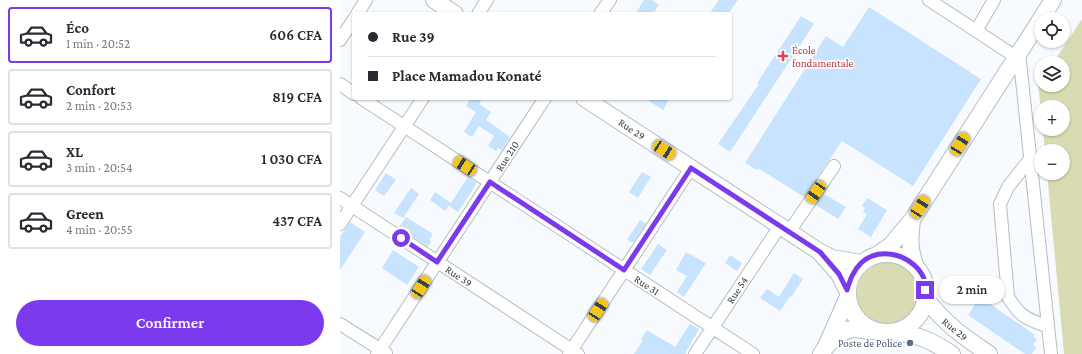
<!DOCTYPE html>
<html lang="fr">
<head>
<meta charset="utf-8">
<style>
	body { margin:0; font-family:"Crimson Pro",serif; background:#f2f2f3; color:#2b2b33; height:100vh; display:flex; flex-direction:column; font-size:15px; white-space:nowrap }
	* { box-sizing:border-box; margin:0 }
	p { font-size:13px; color:#7c7c81 }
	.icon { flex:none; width:22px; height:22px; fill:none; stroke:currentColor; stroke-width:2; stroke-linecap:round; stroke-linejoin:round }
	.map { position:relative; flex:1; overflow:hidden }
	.sheet { display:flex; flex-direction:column; background:#fff; width:340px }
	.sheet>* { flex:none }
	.banner { position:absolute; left:12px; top:12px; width:380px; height:88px; border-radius:4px; box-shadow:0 1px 3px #0004; display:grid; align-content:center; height:88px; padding:0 16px; background:#fff }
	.buttons { position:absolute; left:694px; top:12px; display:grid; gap:8px }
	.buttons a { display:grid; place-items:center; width:36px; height:36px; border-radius:50%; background:#fff; box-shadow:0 1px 3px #0004; font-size:20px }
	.end { position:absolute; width:18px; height:18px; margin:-9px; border:5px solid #7c3aed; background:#fff; box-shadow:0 0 0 2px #fff }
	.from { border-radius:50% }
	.bubble { position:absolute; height:28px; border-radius:14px; background:#fff; box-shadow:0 1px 3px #0004; font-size:13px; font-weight:600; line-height:28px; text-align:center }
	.car { position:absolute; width:12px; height:24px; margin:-12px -6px; border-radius:5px; box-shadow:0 0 3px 1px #0007; background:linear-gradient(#f5c518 24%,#345 0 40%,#f5c518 0 76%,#345 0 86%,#f5c518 0) }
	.banner b { display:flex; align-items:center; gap:14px; height:38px; font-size:15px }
	.banner b+b { border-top:1px solid #e1e1e2 }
	.banner i { width:10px; height:10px; background:#2b2b33 }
	ul { padding:7px 0 0; list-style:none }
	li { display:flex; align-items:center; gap:12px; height:56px; margin:0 8px 6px; padding:0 8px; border:2px solid #e1e1e2; border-radius:4px }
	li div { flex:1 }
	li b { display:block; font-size:15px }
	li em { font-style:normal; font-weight:600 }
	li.on { border-color:#7c3aed }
	li>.icon { width:36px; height:36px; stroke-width:1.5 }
	.action { display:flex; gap:8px; margin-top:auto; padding:8px 16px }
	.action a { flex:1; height:46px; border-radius:24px; background:#7c3aed; color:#fff; font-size:16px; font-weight:600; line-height:46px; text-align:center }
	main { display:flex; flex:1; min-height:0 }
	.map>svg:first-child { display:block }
</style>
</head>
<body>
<main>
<section class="sheet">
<ul>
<li class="on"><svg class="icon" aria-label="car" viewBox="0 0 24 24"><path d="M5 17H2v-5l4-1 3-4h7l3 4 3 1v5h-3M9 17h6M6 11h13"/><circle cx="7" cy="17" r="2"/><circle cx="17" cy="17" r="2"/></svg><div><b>Éco</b><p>1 min · 20:52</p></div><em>606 CFA</em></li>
<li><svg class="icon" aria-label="car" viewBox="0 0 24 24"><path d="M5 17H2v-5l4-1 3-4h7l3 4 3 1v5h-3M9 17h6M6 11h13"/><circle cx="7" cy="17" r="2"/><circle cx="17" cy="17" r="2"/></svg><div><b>Confort</b><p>2 min · 20:53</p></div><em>819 CFA</em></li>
<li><svg class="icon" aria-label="car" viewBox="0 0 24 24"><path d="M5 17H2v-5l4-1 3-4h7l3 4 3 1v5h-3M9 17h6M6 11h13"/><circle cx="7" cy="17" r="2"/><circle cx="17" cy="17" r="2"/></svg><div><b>XL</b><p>3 min · 20:54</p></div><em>1 030 CFA</em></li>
<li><svg class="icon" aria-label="car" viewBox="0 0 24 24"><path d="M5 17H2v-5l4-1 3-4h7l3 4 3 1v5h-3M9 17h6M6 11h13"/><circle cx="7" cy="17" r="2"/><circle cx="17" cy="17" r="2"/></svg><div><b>Green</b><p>4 min · 20:55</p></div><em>437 CFA</em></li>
</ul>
<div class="action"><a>Confirmer</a></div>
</section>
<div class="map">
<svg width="742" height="354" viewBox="0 0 742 354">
	<rect width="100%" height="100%" fill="#f7fbff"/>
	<!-- green -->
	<path fill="#d9dcb2" d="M742,19v335h-18l-17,-181h16v-22h-18l-2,-22h20v-22h-22v4l-3,-27 3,-3v4h22v-22h-10z
		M517 294a32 32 0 1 1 64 0a32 32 0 1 1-64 0Z"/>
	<!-- building -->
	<path fill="#c7e3fe" d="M304,0h8l7,5 -6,9h-18z
		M379,0h19l-10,14h-19z
		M529,7l112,72 -68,107 -71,-45 -38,56 -46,-29 -1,2 -12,-7 81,-127 17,11z
		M461,16l13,8 -84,128 -12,-8 41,-60 -2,-1z
		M131,98h12l-4,6 12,8 -5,8 24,17 -8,13 -4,-2 -2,3 -8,-5 6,-10 -15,-10 -7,11 -8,-5 12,-20 -10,-6z
		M304,98h26l-7,12z
		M302,172l9,5 -13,21 -9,-6z
		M46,173l10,7 -12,16 -9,-6z
		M128,177l9,6 -19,29 -9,-6z
		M71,188l8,6 -16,24 -9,-5z
		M95,192l16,11 -6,8 -15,-11z
		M484,194l22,13 -8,12 -22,-14z
		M527,198l20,12 -16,27 -13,-8 9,-15 -4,-2 2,-4 -3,-2z
		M66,217l27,17 -4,6 2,1 -3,6 -29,-20z
		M300,220l6,4 -13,19 -6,-3z
		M10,222l15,10 -25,38v-33z
		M318,244l9,6 -17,25 -9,-6z
		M53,250l26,17 -12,18 -25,-17z
		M346,252l20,11 -22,34 -7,-5 10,-16 -11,-6z
		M390,255l12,8 -5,8 -12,-8z
		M454,273l9,6 -12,18 -1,-1 -10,15 -20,-13 7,-9 12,8z
		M640,297l55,38 -1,2 3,2 -4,6 3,2 -4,7h-7l-57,-39z
		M350,324l9,5 -14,24 2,1h-53l9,-14 -2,-1 6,-9 28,17z"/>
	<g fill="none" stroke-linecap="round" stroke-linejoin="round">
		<defs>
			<path id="minor" d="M589,0l87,57
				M17,14l9,-14
				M138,14l9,-14
				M260,14l10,-14
				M636,31l18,-31
				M0,40l14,-21
				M679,52l32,302
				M0,84l14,10
				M21,98l392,256
				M690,159l-22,28 -8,17 8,93c13,21 18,21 40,30
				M0,198l238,156
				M0,224l83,-126
				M449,232l45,-66
				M0,324l46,29
				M37,354l168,-256
				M229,354l122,-186
				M355,354l85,-128"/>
			<path id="major" d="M94,0l21,14
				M244,98l236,154 12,6 29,5
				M572,220c-2,18 -3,27 3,45
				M508 293a39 39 0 1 1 78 0a39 39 0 1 1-78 0Z
				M482,255l17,19 8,16
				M537,255l14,-10 21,-25 141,-220
				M586,299c20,26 37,37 63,55
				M556,332c23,3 36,9 56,22
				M487,344l20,-45
				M481,354c7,-11 18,-23 32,-25 6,0 13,2 19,2"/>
		</defs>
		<!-- minor casing -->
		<use href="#minor" stroke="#b6bcc1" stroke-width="14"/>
		<!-- major casing -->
		<use href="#major" stroke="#b6bcc1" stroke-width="18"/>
		<!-- minor -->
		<use href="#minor" stroke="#fff" stroke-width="12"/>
		<!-- major -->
		<use href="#major" stroke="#fff" stroke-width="16"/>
	</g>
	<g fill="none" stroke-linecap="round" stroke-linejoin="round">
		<!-- route -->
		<path stroke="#7c3aed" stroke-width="5" d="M61,238l36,24 53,-80 134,88 67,-102 129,84 19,22 8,16c3,-10 6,-19 14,-27 20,-19 55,-7 64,18 1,2 0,6 0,9"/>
	</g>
	<!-- markers -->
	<path fill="#e0444e" stroke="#fff" stroke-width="1.5" d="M441 50h4v4h4v4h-4v4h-4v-4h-4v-4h4z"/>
	<circle fill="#5c6f8a" stroke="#fff" stroke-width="1.5" cx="570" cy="343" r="4"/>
	<g text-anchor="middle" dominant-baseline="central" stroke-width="3.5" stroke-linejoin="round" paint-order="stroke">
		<!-- health labels -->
		<g font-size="11" fill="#be3a42" stroke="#fff" text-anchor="start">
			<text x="452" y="50">École<tspan x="452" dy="13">fondamentale</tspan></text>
		</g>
		<!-- street labels -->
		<g font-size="11" fill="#383b3d" stroke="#fff">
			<text transform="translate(292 129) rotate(33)">Rue 29</text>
			<text transform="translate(167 156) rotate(-57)">Rue 210</text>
			<text transform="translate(119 276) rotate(33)">Rue 39</text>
			<text transform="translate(307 285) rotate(33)">Rue 31</text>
			<text transform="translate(397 290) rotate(-57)">Rue 54</text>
			<text transform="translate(615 329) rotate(39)">Rue 29</text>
		</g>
		<!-- service labels -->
		<g font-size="11" fill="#4e5e75" stroke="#fff" text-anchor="end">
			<text x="562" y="343">Poste de Police</text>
		</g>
	</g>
</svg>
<div class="buttons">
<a><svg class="icon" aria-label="locate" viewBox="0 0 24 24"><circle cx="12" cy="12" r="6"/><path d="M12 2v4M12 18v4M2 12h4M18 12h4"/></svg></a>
<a><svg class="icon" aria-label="layers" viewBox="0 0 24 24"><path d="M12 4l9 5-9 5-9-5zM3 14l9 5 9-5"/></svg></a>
<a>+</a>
<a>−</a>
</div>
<i class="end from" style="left:61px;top:238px"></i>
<i class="end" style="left:585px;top:290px"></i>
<div class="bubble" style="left:599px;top:276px;width:66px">2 min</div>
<i class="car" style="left:620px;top:144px;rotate:32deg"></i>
<i class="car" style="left:324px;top:150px;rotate:123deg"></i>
<i class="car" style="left:125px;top:166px;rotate:303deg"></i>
<i class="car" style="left:476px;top:192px;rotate:214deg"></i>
<i class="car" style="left:580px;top:207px;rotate:33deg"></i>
<i class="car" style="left:81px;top:287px;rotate:33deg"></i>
<i class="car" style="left:258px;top:310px;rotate:33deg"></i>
<div class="banner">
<b><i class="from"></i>Rue 39</b>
<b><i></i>Place Mamadou Konaté</b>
</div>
</div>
</main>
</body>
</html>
